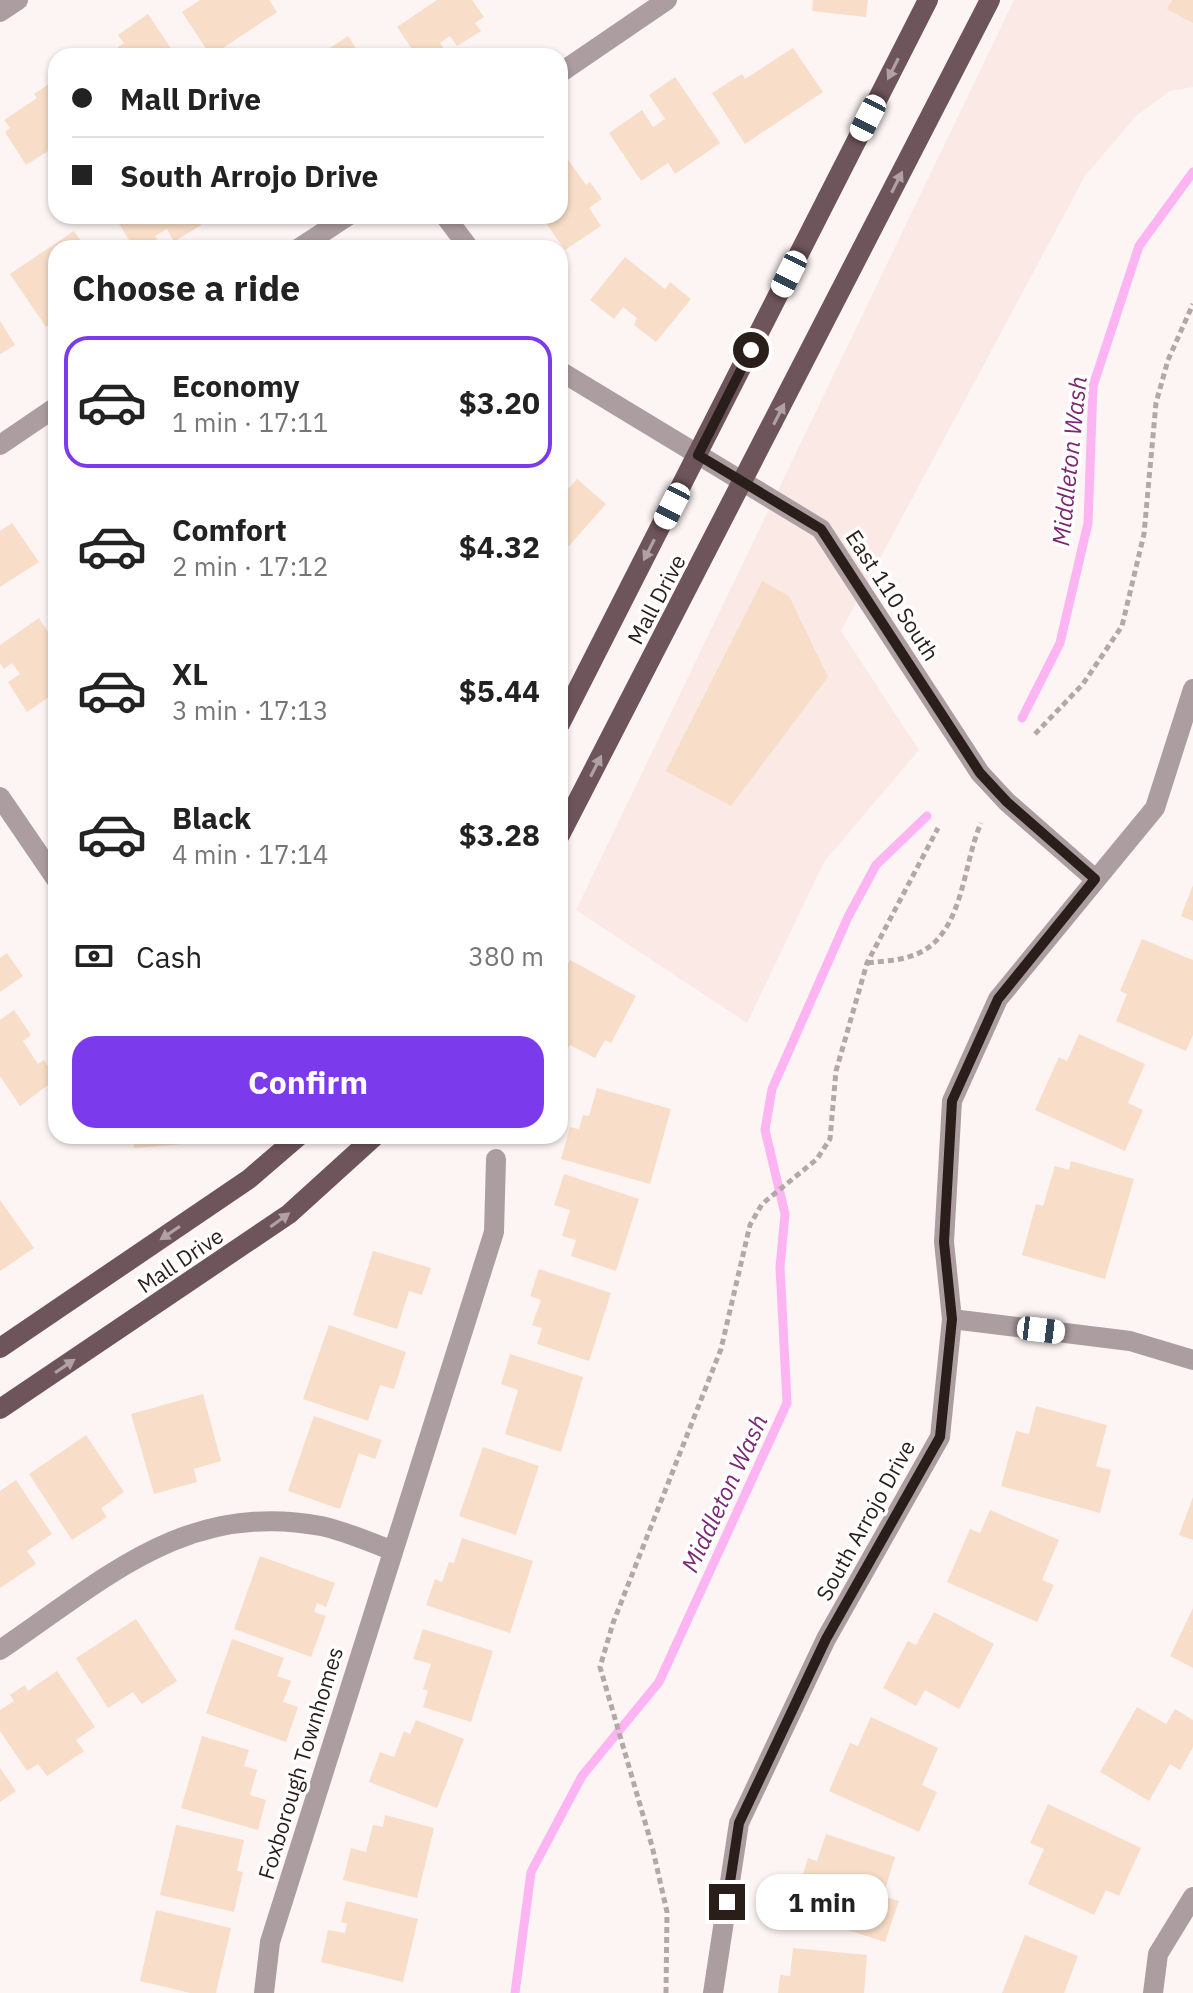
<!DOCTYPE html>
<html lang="en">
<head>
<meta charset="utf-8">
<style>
	body { margin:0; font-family:"IBM Plex Sans",sans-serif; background:#f2f2f2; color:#222; height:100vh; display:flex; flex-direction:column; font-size:30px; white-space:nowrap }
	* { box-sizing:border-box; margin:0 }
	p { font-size:26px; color:#767676 }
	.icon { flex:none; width:44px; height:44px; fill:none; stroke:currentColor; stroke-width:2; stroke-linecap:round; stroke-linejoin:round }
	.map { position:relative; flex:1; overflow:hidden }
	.drawer { position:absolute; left:48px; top:240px; width:520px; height:904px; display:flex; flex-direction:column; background:#fff; border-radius:24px; box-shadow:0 2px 6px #0004 }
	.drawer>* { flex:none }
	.banner { position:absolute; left:48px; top:48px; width:520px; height:176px; border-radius:24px; box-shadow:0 2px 6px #0004; display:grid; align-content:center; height:176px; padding:0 24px; background:#fff }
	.end { position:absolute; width:36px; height:36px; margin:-18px; border:10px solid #2a1e1b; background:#fff; box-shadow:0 0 0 4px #fff }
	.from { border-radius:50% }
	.bubble { position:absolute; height:56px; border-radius:24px; background:#fff; box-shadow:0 2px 6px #0004; font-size:26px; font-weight:700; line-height:56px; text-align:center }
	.car { position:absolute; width:24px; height:48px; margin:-24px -12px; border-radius:10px; box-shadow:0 0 6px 2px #0007; background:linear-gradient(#fff 24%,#345 0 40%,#fff 0 76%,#345 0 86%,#fff 0) }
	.banner b { display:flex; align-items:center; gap:28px; height:76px; font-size:30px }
	.banner b+b { border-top:2px solid #e0e0e0 }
	.banner i { width:20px; height:20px; background:#222 }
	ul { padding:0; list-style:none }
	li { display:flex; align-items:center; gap:24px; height:132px; margin:0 16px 12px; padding:0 8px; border:4px solid transparent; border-radius:24px }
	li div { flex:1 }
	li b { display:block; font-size:30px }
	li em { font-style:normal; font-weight:700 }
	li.current { border-color:#7c3aed }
	li>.icon { width:72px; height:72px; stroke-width:1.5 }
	h2 { padding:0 24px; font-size:36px; line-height:96px }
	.pay { display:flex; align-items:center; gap:20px; height:88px; padding:0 24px; font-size:30px }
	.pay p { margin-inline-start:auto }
	.action { display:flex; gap:16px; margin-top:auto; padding:16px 24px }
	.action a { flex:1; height:92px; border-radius:24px; background:#7c3aed; color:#fff; font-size:32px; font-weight:700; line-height:92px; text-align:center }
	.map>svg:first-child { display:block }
</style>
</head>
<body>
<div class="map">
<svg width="1193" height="1993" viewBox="0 0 1193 1993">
	<rect width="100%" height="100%" fill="#fdf5f4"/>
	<!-- built -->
	<path fill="#fbe9e5" d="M1014,0h179v87l-23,4 -34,25 -51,60 -244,455 78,119 -95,112 -77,161 -171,-113z"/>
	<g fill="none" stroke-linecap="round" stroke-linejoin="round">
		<!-- stream -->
		<path stroke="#fcb4f2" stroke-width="9" d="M1022,718l38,-75 28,-120 5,-137 46,-140 54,-74
			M515,1993l16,-121 51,-96 77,-94 128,-279 -7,-136 5,-53 -20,-84 7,-41 76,-172 28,-52 51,-49"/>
	</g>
	<!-- building -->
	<path fill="#f8ddc8" d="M200,0h69l8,12 -66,44 -29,-44z
		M437,0h35l12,17 -9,6 6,8 -24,15 -7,-10 -10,7 9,13h-32l-20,-29z
		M813,0h55l-2,17 -54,-6z
		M1172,0h21v23l-26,-14z
		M148,14l28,42h-71l19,-13 -6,-8z
		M348,36l13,20h-43z
		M793,48l30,44 -78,52 -33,-51 30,-19 3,5z
		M675,77l45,66 -45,31 -7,-11 -27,18 -32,-48 33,-23 11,17 12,-8 -16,-24z
		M56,79v67l-30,19 -21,-33 5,-4 -6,-8 33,-22 -3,-4z
		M567,158l19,27 4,-3 12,17 -13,9 12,18 -36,24 -24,-34h19v-54z
		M114,216h82l5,9 -27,17 -7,-13 -12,7 6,10 -3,2h-24z
		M74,231l12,17h-30v73l-10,6 -36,-53z
		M625,257l40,32 5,-7 21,17 -35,43 -22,-17 3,-7 -14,-11 -9,12 -24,-19z
		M0,321l15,24 -15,9z
		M560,479l9,9 8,-9 29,25 -37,42 -9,-8z
		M12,523l27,39 -39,25v-56z
		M762,581l27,15 39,81 -97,129 -65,-35z
		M39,618l17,26v48l-29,20 -19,-30 12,-8 -8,-11 -8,6 -4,-6v-18z
		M1193,885v36l-12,-5z
		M1142,939l51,21v75l-7,16 -70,-30 11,-27 -7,-3z
		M7,953l16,23 -23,16v-34z
		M570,960l66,36 -25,47 -6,-3 -10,18 -25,-13 -6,9 -4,-2v-73z
		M14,1010l17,25 -8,6 15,23 6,-4 12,19 -36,27 -20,-30v-56z
		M1079,1034l66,30 -17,39 15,7 -18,41 -90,-41 24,-53 8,4z
		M597,1088l74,21 -21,75 -89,-25 9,-32 9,2 4,-14 6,1z
		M105,1136h91l1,7 -63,5 -1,-7 -27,3z
		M1071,1161l63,18 -29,100 -83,-24 14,-51 7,2 12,-40 14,4z
		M564,1174l75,25 -23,72 -45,-15 5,-16 -14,-4 8,-26 -16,-5z
		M0,1200l34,48 -34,23z
		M373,1251l58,17 -9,27 -13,-4 -12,38 -44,-14z
		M539,1269l72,24 -22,68 -52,-17 5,-16 -10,-3 9,-25 -11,-4z
		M329,1325l77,27 -12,37 -14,-4 -12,36 -65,-22z
		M510,1354l73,23 -22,75 -56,-18 13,-44 -17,-6z
		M203,1394l18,67 -27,8 3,13 -43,12 -23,-80z
		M1036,1406l71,19 -11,41 15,4 -11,43 -99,-27 15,-55 13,3z
		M314,1416l68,24 -7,19 -16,-6 -19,56 -52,-18z
		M86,1435l38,57 -23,16 6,9 -35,23 -43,-66z
		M483,1447l56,19 -23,69 -57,-19z
		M16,1480l36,54 -25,17 9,13 -36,24v-97z
		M1193,1497v43l-14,-5z
		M990,1510l69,30 -17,40 12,5 -17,37 -90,-40 23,-53 10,4z
		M462,1538l71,23 -23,72 -84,-28 9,-26 7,3 7,-20 5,1z
		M260,1556l75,27 -9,24 -9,-4 -3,9 12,4 -15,41 -77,-28z
		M1193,1608v60l-23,-12z
		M934,1612l60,32 -35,65 -34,-19 -9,16 -33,-18 25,-47 8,4z
		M136,1619l41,62 -35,23 -9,-12 -25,16 -32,-50z
		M423,1629l70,22 -22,71 -48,-15 5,-16 -5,-2 8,-25 -18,-5z
		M232,1639l52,19 -7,18 14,5 -8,21 15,5 -12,35 -80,-29z
		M57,1671l38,56 -19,13 8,11 -37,25 -9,-12 -11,7 -27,-40v-21l14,-9 -4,-6 15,-10 3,6z
		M1137,1707l29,17 9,-15 18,11v27l-13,23 -10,-6 -21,37 -49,-29z
		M871,1717l67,31 -16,37 15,7 -18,40 -90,-41 21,-48 8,3z
		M416,1720l48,19 -27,69 -68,-26 11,-30 14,5 10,-26 6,3z
		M202,1736l47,14 -5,16 13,4 -7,25 16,5 -8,30 -77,-22z
		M0,1768l16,23 -16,11z
		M1048,1804l93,44 -22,48 -13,-6 -12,25 -66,-31 16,-35 -14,-6z
		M385,1815l49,13 -17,70 -74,-18 8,-32 15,4 7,-27 10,2z
		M176,1825l68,15 -7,31 6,1 -9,40 -74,-17z
		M826,1834l69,23 -12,39 16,5 -14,41 -94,-30 17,-54 9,3z
		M346,1901l72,18 -15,63 -82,-20 7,-32 17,3 2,-9 -6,-2z
		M156,1910l75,18 -15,65h-26l-50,-12z
		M1025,1935l53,21 -14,37h-62z
		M793,1948l74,7 -3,38h-86l2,-18 10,1z"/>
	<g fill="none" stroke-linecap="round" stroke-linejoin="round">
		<!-- path -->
		<path stroke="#b2a9a7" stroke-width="5" stroke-dasharray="6 4" stroke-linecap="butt" d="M1035,734l48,-50 39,-58 22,-92 12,-131 12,-43 25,-56
			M868,963c14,-2 30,-2 43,-7 53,-16 51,-91 70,-133
			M666,1993l1,-81 -15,-66 -52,-179 13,-44 108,-274 29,-124 12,-21 55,-45 13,-20 6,-68 31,-108 71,-135"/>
		<!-- minor -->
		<path stroke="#ac9da1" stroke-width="20" d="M0,12l18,-12
			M560,73l107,-73
			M445,216l24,32
			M299,248l49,-32
			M560,371l261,158 159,244 27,29 88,77
			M0,445l56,-38
			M0,797l56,82
			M952,1319l178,22 63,19
			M0,1650c104,-70 186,-150 321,-124 24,5 48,16 70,24
			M264,1993l6,-51 224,-710 2,-73
			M713,1993l26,-170 87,-184 114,-202 12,-118 -8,-77 8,-141 46,-102 157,-191 38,-119
			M1153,1993l5,-39 35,-57"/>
		<!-- major -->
		<path stroke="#6e545b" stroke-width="20" d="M560,724l368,-724
			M560,835l430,-835
			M0,1348l249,-169 50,-43
			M0,1409l289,-195 86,-78"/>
	</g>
	<!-- one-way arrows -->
	<defs><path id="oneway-solid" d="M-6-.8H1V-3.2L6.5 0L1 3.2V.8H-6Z" transform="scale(2)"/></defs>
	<g fill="#afa1a5">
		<use href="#oneway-solid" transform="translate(893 69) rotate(117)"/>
		<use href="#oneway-solid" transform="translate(897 182) rotate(-63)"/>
		<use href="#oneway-solid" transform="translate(779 414) rotate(-63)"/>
		<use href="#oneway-solid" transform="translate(649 550) rotate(117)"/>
		<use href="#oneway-solid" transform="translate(596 766) rotate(-63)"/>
		<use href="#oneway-solid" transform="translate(280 1220) rotate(-36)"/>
		<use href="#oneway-solid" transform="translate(170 1233) rotate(146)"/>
		<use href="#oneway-solid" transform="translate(65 1366) rotate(-34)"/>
	</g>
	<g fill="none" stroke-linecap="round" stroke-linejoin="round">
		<!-- route -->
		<path stroke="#2a1e1b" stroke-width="10" d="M727,1902l12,-79 87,-184 114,-202 12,-118 -8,-77 8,-141 46,-102 97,-120 -88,-77 -27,-29 -159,-244 -123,-74 53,-105"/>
	</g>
	<g text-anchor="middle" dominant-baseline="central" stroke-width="7" stroke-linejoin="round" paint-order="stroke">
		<!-- street labels -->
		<g font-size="22" fill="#2a1e1b" stroke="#fff">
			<text transform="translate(893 595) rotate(57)">East 110 South</text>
			<text transform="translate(656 599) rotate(-62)">Mall Drive</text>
			<text transform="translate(180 1260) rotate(-34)">Mall Drive</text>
			<text transform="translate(865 1520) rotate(-61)">South Arrojo Drive</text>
			<text transform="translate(300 1763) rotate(-73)">Foxborough Townhomes</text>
		</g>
		<!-- water labels -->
		<g font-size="24" font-style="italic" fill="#7a2872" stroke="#fff">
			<text transform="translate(1069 461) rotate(-84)">Middleton Wash</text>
			<text transform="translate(724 1493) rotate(-65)">Middleton Wash</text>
		</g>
	</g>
</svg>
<i class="end from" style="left:751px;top:350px"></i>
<i class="end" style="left:727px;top:1902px"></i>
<div class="bubble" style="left:756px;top:1874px;width:132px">1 min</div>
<i class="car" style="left:868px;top:118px;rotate:207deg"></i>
<i class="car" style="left:789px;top:274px;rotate:206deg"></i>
<i class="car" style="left:672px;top:506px;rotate:207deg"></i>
<i class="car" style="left:1041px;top:1330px;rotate:97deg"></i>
<div class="banner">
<b><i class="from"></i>Mall Drive</b>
<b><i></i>South Arrojo Drive</b>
</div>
<section class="drawer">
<h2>Choose a ride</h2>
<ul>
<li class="current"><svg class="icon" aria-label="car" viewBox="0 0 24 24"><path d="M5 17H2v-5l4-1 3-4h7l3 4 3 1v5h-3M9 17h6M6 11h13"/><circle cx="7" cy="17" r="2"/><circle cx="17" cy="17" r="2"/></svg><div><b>Economy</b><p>1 min · 17:11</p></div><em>$3.20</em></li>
<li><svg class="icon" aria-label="car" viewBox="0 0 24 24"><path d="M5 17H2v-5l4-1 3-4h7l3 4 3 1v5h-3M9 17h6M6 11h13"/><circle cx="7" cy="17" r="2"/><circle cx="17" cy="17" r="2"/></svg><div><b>Comfort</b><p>2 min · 17:12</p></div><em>$4.32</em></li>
<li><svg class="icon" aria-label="car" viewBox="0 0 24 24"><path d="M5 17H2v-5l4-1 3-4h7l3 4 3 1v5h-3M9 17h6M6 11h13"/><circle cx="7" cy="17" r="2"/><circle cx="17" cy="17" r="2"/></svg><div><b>XL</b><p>3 min · 17:13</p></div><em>$5.44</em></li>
<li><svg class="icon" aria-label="car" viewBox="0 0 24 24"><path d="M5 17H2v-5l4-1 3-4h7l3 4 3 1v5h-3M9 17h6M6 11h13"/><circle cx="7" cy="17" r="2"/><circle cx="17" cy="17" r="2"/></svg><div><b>Black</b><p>4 min · 17:14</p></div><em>$3.28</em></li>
</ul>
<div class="pay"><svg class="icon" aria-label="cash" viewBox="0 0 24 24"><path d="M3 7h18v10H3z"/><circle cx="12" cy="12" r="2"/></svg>Cash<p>380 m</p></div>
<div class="action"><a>Confirm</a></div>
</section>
</div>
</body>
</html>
